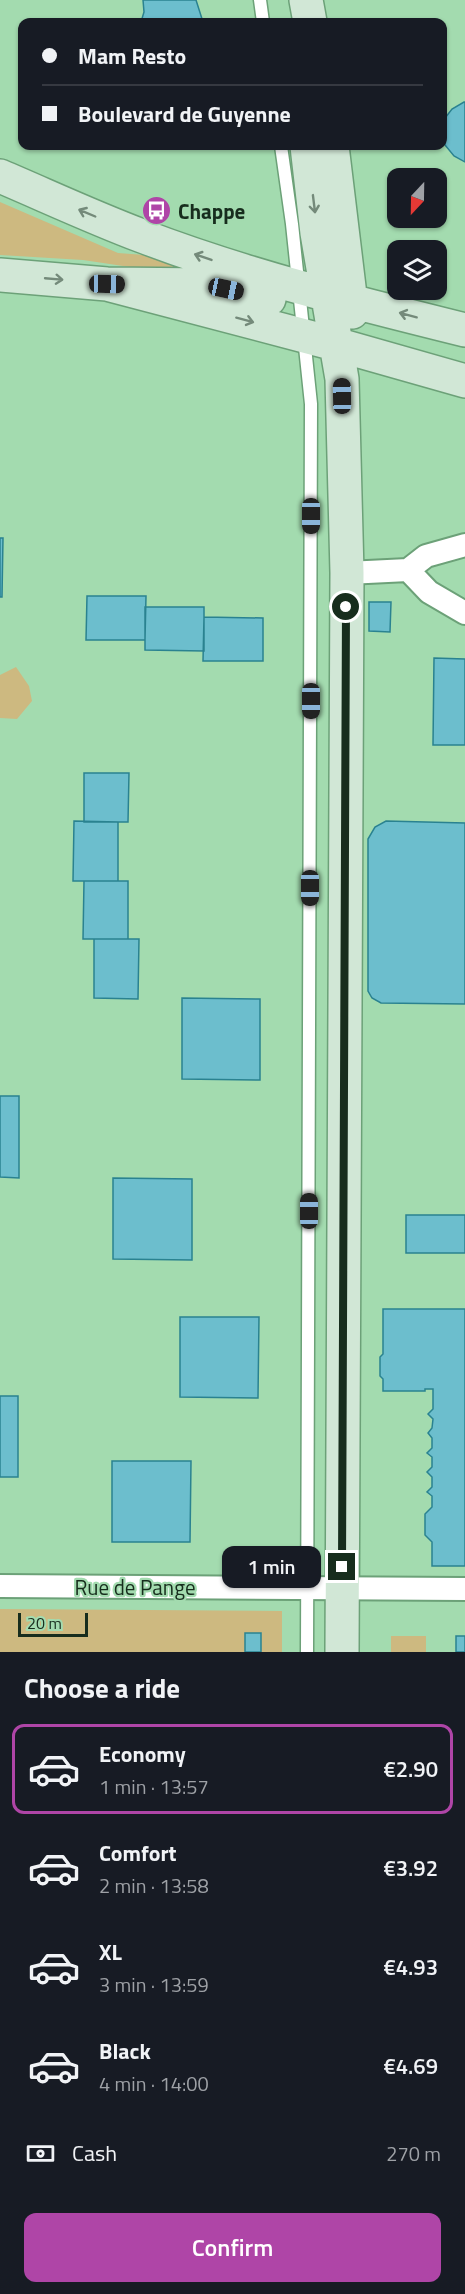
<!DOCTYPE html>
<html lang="en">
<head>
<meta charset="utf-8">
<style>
	body { margin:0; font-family:"Titillium Web",sans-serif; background:#242831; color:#f1f3f6; height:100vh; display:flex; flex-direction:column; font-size:22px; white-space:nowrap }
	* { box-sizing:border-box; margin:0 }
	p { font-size:20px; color:#9ea1a6 }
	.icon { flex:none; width:33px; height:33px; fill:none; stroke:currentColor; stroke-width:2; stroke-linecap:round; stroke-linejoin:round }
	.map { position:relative; height:1652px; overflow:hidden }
	.drawer { display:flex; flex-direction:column; background:#171b24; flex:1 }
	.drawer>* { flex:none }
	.top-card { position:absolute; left:18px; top:18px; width:429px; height:132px; border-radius:12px; box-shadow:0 2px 4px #0004; display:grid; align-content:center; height:132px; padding:0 24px; background:#171b24 }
	.needle { width:39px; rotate:202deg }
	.controls { position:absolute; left:387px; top:168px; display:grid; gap:12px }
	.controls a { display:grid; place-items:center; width:60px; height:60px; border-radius:12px; background:#171b24; box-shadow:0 2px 4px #0004; font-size:30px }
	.scale { position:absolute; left:18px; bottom:15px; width:70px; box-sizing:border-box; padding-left:6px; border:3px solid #172d1d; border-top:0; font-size:16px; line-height:21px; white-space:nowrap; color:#172d1d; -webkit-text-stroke:4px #a3dbaf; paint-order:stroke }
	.end { position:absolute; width:27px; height:27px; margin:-14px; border:8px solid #172d1d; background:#fff; box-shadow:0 0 0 3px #fff }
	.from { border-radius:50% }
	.bubble { position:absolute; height:42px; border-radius:12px; background:#171b24; box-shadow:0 2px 4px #0004; font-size:20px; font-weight:600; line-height:42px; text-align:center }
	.car { position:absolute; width:18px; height:36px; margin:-18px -9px; border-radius:8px; box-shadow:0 0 4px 2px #0007; background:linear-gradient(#222 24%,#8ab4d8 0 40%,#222 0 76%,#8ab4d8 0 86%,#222 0) }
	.top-card b { display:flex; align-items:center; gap:21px; height:57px; font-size:22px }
	.top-card b+b { border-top:2px solid #363941 }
	.top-card i { width:15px; height:15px; background:#f1f3f6 }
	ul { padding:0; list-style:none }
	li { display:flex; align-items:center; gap:18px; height:90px; margin:0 12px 9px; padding:0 12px; border:3px solid transparent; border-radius:12px }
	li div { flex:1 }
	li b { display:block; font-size:22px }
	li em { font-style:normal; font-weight:600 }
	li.current { border-color:#af45a7 }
	li>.icon { width:54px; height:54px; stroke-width:1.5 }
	h2 { padding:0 24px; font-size:27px; line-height:72px }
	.pay { display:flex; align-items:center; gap:15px; height:66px; padding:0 24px; font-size:22px }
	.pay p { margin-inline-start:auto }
	.primary-button { display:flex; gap:12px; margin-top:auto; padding:12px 24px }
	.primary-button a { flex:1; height:69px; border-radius:12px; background:#af45a7; color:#fff; font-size:24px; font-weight:600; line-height:69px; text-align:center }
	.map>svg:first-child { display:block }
</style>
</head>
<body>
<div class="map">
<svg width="465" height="1652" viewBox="0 0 465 1652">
	<rect width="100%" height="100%" fill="#a3dbaf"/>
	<!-- green -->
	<path fill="#cdb980" d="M0,202l118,51 40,3 52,23 -127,-19 -83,-5z
		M16,667l13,19 3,15 -15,18 -17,-1v-43z
		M0,1609l282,2v41h-282z
		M391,1636h35v16h-35z"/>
	<!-- building -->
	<path fill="#6cbecd" stroke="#2a8290" stroke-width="1.5" d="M143,0h53l7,22h-62l3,-10z
		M464,102h1v60l-11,-6 -9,-11 -2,-18 2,-9 7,-9z
		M151,204l14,5 -3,6 -14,-5z
		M0,538h3l-1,59h-2z
		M87,596h59l-1,44h-59z
		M369,602h22l-1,30 -21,-1z
		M145,607h59v44l-59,-1z
		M204,617l59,1v43h-60z
		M434,658l31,1v86h-32z
		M84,773h45l-1,49h-44z
		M74,821l44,1v59h-45z
		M386,821l79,2v181l-84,-1 -9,-5 -4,-7v-152l7,-12z
		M84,881h44v58h-45z
		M94,939h45l-1,60 -44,-1z
		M182,998l78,1v81l-78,-1z
		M0,1096h19v82l-19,-1z
		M113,1178l79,1v81l-79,-1z
		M406,1215h59v38h-59z
		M383,1309h82v257h-33v-24l-7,-7v-21l7,-7v-11l-5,-4 5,-5v-10l-5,-5 5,-5v-10l-5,-4 5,-5v-10l-4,-5 4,-5 1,-9 -5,-5 5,-5v-20h-8v2h-42v-12l-3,-3v-19l3,-3z
		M180,1317h79l-1,81 -78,-1z
		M0,1396h18v81h-18z
		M112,1461h79l-1,81h-78z
		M245,1633h16v19h-16z
		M456,1636h9v16h-9z"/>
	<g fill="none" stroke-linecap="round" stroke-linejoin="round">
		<defs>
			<path id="lane" d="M260,0l3,22
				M281,146l11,78 19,180 -4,1248"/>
			<path id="street" d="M408,570l21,22 36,21
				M347,573l61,-3 18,-14 39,-11
				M0,1586l465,3"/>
			<path id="secondary" d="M306,0l4,22
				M307,146l10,87 25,146 5,194 -5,1079
				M332,146l20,166
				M0,176c47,20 94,42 142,60 105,40 214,67 323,94
				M0,275l107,9 103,1 59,14
				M107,284l228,60 130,37"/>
		</defs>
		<!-- lane casing -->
		<use href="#lane" stroke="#6ca178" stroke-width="15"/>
		<!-- street casing -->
		<use href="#street" stroke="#6ca178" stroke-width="26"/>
		<!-- secondary casing -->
		<use href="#secondary" stroke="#6ca178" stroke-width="36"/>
		<!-- lane -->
		<use href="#lane" stroke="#fff" stroke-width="12"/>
		<!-- street -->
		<use href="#street" stroke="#fff" stroke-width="22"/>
		<!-- secondary -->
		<use href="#secondary" stroke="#d1e7d6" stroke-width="33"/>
	</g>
	<!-- one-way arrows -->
	<defs><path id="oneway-shaft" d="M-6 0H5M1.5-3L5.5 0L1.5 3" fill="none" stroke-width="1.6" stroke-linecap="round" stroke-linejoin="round" transform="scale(1.5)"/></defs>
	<g stroke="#748a7a">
		<use href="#oneway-shaft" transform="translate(314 204) rotate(83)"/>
		<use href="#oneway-shaft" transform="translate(87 213) rotate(-157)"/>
		<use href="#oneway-shaft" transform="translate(203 257) rotate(-161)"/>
		<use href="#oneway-shaft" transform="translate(54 279) rotate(5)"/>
		<use href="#oneway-shaft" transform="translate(408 315) rotate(-165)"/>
		<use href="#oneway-shaft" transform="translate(245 320) rotate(15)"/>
	</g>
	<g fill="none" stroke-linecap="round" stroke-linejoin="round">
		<!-- route -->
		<path stroke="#172d1d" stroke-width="8" d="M342,1567l4,-960"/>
	</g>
	<!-- icons -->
	<defs>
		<symbol id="bus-disc" viewBox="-11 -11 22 22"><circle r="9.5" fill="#af45a7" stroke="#a3dbaf"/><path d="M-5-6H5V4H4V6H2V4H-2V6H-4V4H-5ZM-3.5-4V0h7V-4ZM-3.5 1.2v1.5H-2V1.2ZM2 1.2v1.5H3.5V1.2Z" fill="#fff"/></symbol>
	</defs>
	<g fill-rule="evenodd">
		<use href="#bus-disc" x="140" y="194" width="33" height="33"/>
	</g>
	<g text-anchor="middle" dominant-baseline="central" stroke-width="4.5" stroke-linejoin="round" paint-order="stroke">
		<!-- poi labels -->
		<g font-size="21" font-weight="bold" fill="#172d1d" stroke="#a3dbaf" text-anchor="start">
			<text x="178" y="211">Chappe</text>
		</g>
		<!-- street labels -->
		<g font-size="21" fill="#172d1d" stroke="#a3dbaf">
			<text x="135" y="1587">Rue de Pange</text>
		</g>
	</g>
</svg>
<div class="controls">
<a><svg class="needle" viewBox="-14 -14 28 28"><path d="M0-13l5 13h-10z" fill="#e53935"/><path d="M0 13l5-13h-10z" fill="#9ea1a6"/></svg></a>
<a><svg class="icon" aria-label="layers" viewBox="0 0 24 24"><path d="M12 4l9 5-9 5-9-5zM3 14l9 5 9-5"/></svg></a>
</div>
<div class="scale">20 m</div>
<i class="end from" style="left:346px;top:607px"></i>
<i class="end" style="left:342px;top:1567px"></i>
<div class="bubble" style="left:222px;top:1546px;width:99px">1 min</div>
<i class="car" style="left:107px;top:284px;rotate:91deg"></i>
<i class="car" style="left:226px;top:289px;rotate:102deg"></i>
<i class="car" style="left:342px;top:396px;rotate:359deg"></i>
<i class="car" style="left:311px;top:516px;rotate:180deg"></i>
<i class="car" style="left:311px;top:701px;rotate:180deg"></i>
<i class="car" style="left:310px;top:888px;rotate:180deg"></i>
<i class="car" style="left:309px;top:1211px;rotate:0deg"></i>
<div class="top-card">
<b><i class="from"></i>Mam Resto</b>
<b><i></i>Boulevard de Guyenne</b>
</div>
</div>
<section class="drawer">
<h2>Choose a ride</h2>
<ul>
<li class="current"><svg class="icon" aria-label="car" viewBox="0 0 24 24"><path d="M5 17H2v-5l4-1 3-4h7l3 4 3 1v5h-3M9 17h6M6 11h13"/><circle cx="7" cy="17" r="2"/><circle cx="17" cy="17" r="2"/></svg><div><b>Economy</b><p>1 min · 13:57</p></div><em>€2.90</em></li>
<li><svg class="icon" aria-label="car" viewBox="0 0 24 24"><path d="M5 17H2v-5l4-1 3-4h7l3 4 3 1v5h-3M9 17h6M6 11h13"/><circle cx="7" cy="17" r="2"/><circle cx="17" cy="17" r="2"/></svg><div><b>Comfort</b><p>2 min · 13:58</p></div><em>€3.92</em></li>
<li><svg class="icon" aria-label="car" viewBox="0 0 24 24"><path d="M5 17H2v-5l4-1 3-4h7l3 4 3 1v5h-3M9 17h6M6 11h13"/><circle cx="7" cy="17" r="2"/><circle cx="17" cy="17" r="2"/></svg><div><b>XL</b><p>3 min · 13:59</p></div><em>€4.93</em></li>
<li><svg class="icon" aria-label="car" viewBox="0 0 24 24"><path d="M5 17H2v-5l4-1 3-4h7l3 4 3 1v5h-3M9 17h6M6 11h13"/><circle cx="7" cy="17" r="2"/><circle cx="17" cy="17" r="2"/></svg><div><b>Black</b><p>4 min · 14:00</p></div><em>€4.69</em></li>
</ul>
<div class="pay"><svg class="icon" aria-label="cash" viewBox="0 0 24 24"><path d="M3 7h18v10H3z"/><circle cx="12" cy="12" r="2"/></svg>Cash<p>270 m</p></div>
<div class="primary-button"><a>Confirm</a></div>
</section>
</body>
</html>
